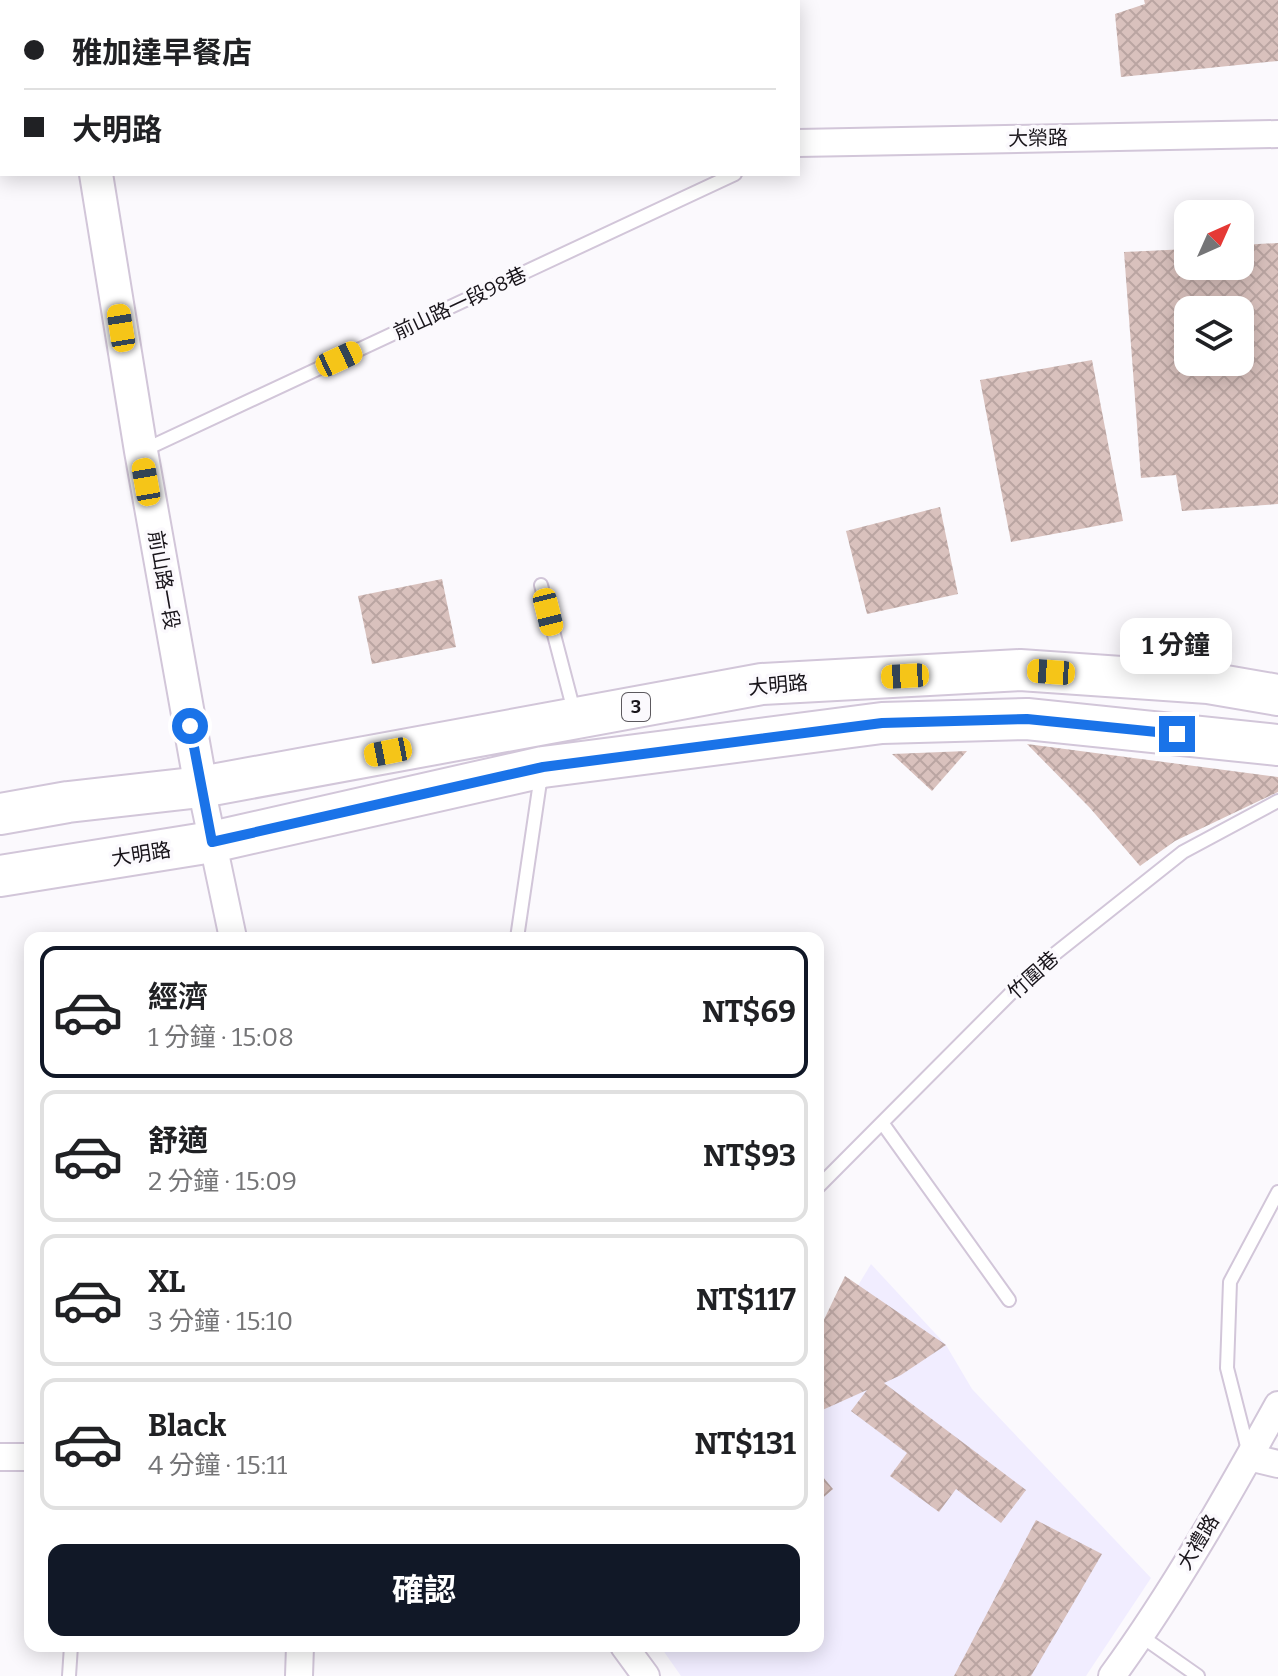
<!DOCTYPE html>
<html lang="zh-TW">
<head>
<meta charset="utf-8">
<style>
	body { margin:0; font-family:Bitter,"Noto Sans TC",serif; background:#f6f6f6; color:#202124; height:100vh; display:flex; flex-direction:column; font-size:30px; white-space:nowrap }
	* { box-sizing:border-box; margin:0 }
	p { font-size:26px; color:#757577 }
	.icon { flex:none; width:44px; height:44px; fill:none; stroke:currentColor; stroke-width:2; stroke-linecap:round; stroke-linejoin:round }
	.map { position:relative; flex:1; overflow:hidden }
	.side { position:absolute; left:24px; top:932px; width:800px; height:720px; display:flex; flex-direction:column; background:#fff; border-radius:16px; box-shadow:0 4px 20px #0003 }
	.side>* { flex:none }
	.banner { position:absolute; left:0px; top:0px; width:800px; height:176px; box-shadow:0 4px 20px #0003; display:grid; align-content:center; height:176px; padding:0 24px; background:#fff }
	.needle { width:52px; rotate:45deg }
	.tools { position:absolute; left:1174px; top:200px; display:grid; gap:16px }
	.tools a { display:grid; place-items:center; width:80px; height:80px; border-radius:16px; background:#fff; box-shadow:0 4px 20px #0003; font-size:40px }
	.end { position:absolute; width:36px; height:36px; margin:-18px; border:10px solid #1a73e8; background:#fff; box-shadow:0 0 0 4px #fff }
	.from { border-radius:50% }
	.bubble { position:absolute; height:56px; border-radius:16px; background:#fff; box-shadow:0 4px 20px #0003; font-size:26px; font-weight:700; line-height:56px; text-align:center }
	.car { position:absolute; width:24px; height:48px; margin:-24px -12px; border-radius:10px; box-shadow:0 0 6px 2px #0007; background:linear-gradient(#f5c518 24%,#345 0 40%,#f5c518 0 76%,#345 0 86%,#f5c518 0) }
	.banner b { display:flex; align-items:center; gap:28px; height:76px; font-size:30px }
	.banner b+b { border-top:2px solid #e0e0e0 }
	.banner i { width:20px; height:20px; background:#202124 }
	ul { padding:14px 0 0; list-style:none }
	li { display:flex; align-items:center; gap:24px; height:132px; margin:0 16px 12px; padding:0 8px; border:4px solid #e0e0e0; border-radius:16px }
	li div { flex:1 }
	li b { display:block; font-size:30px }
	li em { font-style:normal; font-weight:700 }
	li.selected { border-color:#111827 }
	li>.icon { width:72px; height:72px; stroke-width:1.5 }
	.button { display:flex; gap:16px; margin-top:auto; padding:16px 24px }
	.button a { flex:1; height:92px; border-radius:16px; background:#111827; color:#fff; font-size:32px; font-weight:700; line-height:92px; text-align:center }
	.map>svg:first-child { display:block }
</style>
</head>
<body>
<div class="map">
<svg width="1278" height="1676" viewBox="0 0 1278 1676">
	<defs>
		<pattern id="building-cross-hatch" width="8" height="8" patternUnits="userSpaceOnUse" patternTransform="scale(2)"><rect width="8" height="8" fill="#d9c1bd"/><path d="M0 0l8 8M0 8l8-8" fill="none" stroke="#baa5a2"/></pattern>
	</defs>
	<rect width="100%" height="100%" fill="#fbf9fd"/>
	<!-- education -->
	<path fill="#f1edff" d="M871,1264l75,81 26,44 179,189 -65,98h-405l-21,-30h158v-294z"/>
	<!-- building -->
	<path fill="url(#building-cross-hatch)" fill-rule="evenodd" d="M1144,0h134v61l-157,16 -6,-63 30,-10z
		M1278,243v261l-96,7 -6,-36 -35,3 -17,-226 64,-3v17h52v-21zM1188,310h52v52h-52z
		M1092,360l31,161 -112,21 -31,-162z
		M940,507l18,87 -91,20 -21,-83z
		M442,579l14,68 -84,17 -14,-68z
		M1027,744l251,33v15l-103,49 -35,25 -50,-58z
		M967,751l-35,40 -40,-37z
		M845,1276l101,69 -45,30 -17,8 142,107 -25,33 -45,-34 -17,23 -49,-36 17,-23 -56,-42 16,-21 -49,22v-80z
		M818,1471l15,18 -15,13z
		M1036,1520l66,34 -71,122h-77z"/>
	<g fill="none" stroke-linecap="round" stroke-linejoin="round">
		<defs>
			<path id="service" d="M436,0v2
				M550,2l5,-2
				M0,51l2,-1
				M144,450l591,-276
				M541,585l34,130
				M517,938l24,-163
				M883,1124l126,176
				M818,1187l214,-215 151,-120 95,-51
				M1249,1454l-22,-86 3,-86 48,-90
				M1141,1636l57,40
				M69,1676l2,-30"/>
			<path id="minor" d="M798,143l480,-9
				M201,787l32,151
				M0,1457h30
				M1249,1457l29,7
				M624,1646l22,30
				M299,1676l1,-30
				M1112,1676c62,-85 115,-179 166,-271"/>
			<path id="tertiary" d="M60,0v2
				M96,174l45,277 60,336"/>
			<path id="primary" d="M0,814l68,-12 133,-15 561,-103 258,-14 188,13 70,12
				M0,876l212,-34 331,-75 339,-44 145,-4 251,26"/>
		</defs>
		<!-- service casing -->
		<use href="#service" stroke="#d2c6d9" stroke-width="16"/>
		<!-- minor casing -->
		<use href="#minor" stroke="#d2c6d9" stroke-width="30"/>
		<!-- tertiary casing -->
		<use href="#tertiary" stroke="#d2c6d9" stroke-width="36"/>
		<!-- primary casing -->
		<use href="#primary" stroke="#d2c6d9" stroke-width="44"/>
		<!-- service -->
		<use href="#service" stroke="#fff" stroke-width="12"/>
		<!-- minor -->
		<use href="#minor" stroke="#fff" stroke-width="26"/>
		<!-- tertiary -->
		<use href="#tertiary" stroke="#fff" stroke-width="32"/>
		<!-- primary -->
		<use href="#primary" stroke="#fff" stroke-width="40"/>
	</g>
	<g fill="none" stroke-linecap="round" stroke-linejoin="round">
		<!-- route -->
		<path stroke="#1a73e8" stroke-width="10" d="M190,726l22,116 331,-75 339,-44 145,-4 150,15"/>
	</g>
	<g text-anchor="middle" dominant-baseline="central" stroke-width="7" stroke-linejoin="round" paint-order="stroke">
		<!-- shield labels -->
		<rect fill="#fbf9fd" stroke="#5c595e" stroke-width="2" x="622" y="693" width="28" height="28" rx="6"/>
		<g font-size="18" font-weight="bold" fill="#18141a">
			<text x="636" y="707">3</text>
		</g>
		<!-- street labels -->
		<g font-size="20" fill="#18141a" stroke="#fbf9fd">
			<text transform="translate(1038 138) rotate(-1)">大榮路</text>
			<text transform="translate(460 303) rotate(-25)">前山路一段98巷</text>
			<text transform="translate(164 580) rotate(80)">前山路一段</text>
			<text transform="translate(778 685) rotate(-5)">大明路</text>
			<text transform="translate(141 854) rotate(-9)">大明路</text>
			<text transform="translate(1033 975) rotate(-42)">竹圍巷</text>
			<text transform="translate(1198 1542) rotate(-59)">大禮路</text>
		</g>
	</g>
</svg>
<div class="tools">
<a><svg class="needle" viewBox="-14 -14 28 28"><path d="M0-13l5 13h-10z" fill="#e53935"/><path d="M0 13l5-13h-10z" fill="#757577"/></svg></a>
<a><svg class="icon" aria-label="layers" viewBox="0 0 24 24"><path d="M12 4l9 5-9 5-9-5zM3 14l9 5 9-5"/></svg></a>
</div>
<i class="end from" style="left:190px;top:726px"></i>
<i class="end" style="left:1177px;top:734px"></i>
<div class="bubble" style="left:1120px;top:618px;width:112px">1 分鐘</div>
<i class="car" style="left:121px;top:328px;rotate:351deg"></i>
<i class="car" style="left:339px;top:359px;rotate:65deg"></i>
<i class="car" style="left:146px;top:482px;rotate:350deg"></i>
<i class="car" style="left:548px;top:612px;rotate:166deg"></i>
<i class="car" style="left:1051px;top:672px;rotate:274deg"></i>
<i class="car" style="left:905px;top:676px;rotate:267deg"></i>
<i class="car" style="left:388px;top:752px;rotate:259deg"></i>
<div class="banner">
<b><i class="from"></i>雅加達早餐店</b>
<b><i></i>大明路</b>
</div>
<section class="side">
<ul>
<li class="selected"><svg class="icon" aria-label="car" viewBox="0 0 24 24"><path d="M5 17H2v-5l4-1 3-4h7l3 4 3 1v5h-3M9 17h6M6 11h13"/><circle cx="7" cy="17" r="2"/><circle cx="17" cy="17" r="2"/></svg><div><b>經濟</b><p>1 分鐘 · 15:08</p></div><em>NT$69</em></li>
<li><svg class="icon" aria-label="car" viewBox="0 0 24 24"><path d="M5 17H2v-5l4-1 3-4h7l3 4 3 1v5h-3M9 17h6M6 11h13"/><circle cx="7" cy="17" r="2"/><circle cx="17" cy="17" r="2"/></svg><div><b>舒適</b><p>2 分鐘 · 15:09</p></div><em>NT$93</em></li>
<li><svg class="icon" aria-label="car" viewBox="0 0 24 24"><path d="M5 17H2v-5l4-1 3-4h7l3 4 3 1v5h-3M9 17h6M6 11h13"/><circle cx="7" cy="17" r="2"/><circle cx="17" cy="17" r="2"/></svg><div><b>XL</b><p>3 分鐘 · 15:10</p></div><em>NT$117</em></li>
<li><svg class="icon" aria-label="car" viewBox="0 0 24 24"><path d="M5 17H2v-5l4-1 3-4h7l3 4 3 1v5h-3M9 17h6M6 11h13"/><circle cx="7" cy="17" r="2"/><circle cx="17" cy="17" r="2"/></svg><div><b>Black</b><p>4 分鐘 · 15:11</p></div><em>NT$131</em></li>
</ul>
<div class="button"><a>確認</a></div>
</section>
</div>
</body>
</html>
